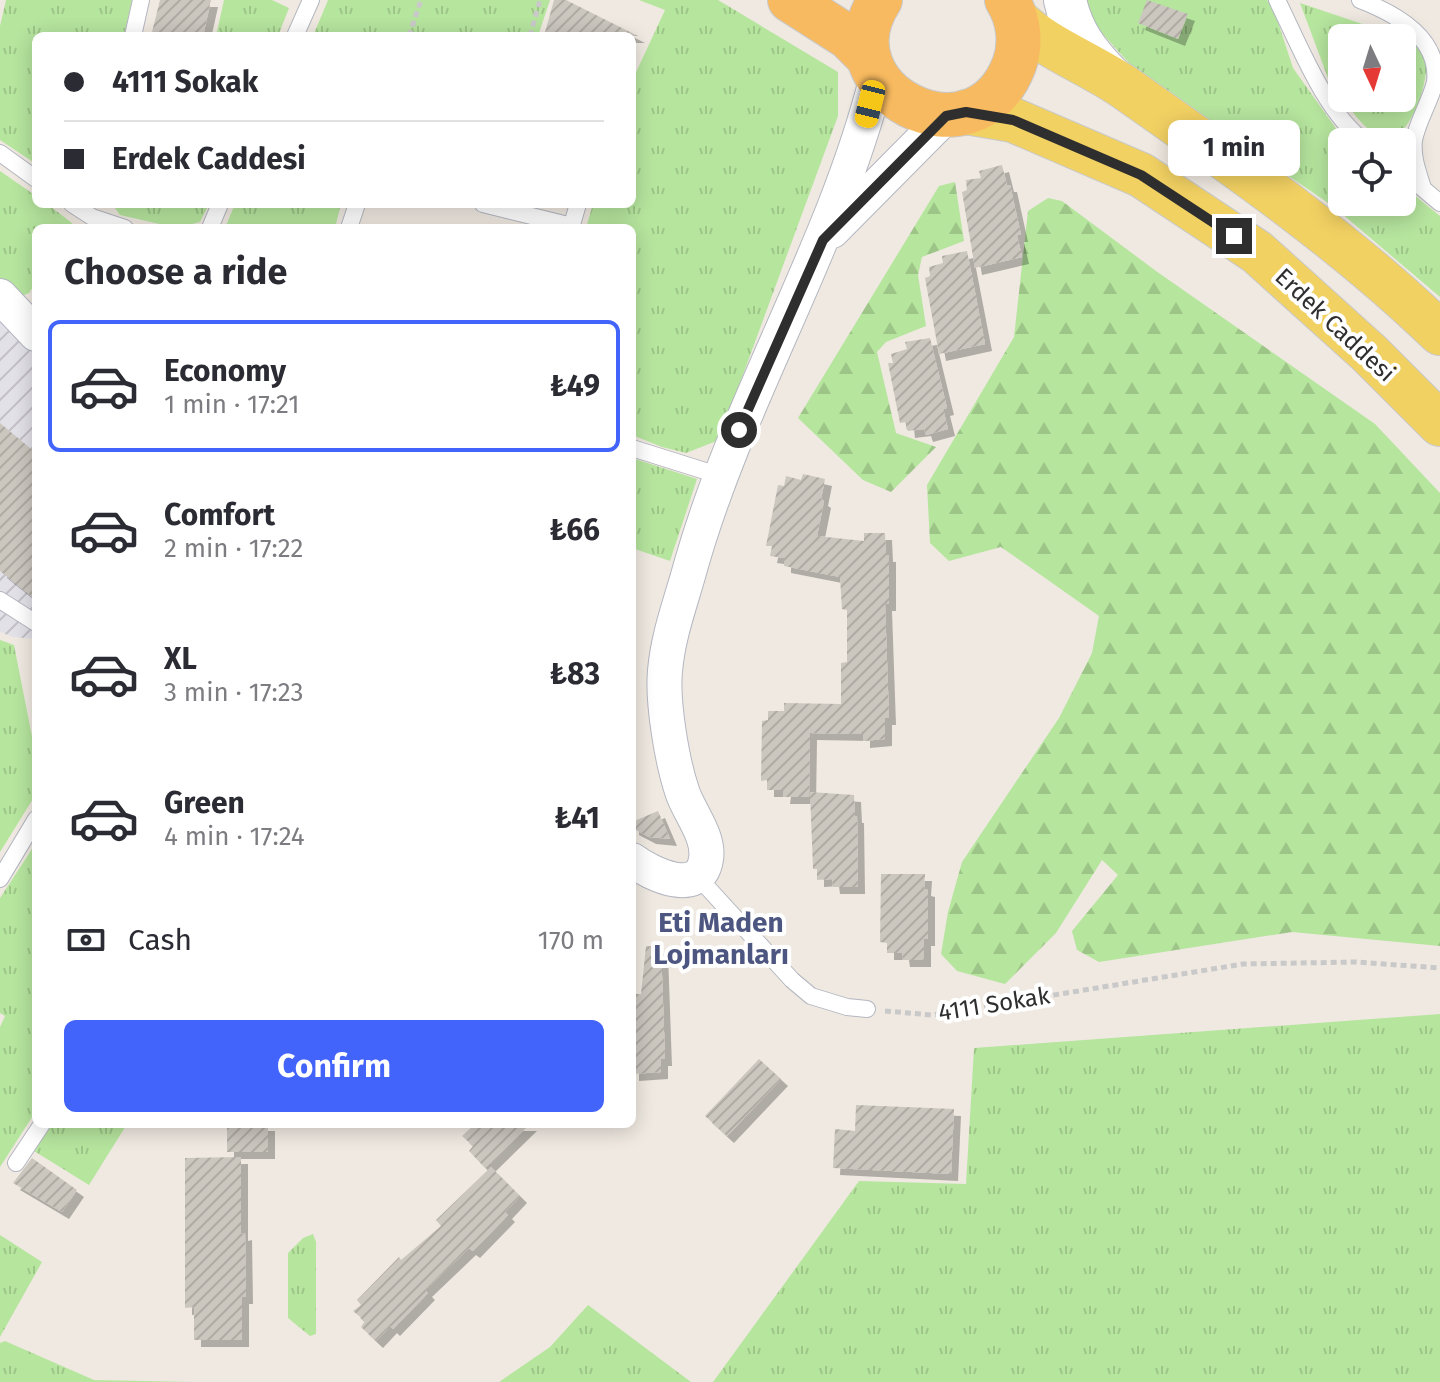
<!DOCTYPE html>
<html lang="en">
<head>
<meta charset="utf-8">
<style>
	body { margin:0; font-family:"Fira Sans",sans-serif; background:#f2f2f3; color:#2b2b33; height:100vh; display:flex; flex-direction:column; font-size:30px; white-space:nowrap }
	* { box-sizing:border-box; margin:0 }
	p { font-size:26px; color:#7c7c81 }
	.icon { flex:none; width:44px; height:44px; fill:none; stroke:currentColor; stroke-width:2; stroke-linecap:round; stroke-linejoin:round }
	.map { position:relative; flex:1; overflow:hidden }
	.side { position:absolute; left:32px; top:224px; width:604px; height:904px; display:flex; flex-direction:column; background:#fff; border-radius:12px; box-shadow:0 4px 20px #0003 }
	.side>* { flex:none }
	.hud { position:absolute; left:32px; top:32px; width:604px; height:176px; border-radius:12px; box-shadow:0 4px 20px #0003; display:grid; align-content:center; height:176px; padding:0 32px; background:#fff }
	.needle { width:52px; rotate:176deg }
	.fabs { position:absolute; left:1328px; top:24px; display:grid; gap:16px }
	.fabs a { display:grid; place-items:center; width:88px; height:88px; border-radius:12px; background:#fff; box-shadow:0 4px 20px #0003; font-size:40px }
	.end { position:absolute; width:36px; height:36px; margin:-18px; border:10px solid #2e2e2e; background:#fff; box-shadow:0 0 0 4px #fff }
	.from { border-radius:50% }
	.bubble { position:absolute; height:56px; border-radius:12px; background:#fff; box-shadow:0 4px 20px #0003; font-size:26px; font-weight:700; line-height:56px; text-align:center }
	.car { position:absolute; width:24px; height:48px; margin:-24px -12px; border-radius:10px; box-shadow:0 0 6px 2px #0007; background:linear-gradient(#f5c518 24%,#345 0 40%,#f5c518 0 76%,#345 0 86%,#f5c518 0) }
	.hud b { display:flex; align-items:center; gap:28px; height:76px; font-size:30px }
	.hud b+b { border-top:2px solid #e1e1e2 }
	.hud i { width:20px; height:20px; background:#2b2b33 }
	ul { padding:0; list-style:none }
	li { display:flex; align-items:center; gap:24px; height:132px; margin:0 16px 12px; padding:0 16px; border:4px solid transparent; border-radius:12px }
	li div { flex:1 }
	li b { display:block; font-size:30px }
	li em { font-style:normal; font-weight:700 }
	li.current { border-color:#4264fb }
	li>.icon { width:72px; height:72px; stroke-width:1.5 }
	h2 { padding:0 32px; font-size:36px; line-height:96px }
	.pay { display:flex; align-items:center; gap:20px; height:88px; padding:0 32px; font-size:30px }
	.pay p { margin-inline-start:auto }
	.button { display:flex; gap:16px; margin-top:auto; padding:16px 32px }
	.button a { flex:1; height:92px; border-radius:12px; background:#4264fb; color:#fff; font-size:32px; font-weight:700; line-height:92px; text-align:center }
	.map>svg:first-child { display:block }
</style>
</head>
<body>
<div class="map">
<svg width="1440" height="1382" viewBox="0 0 1440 1382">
	<defs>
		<pattern id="industrial-furrows" width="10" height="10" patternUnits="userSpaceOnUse" patternTransform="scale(2)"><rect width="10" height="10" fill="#e3e1e8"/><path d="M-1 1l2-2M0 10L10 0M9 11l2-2" fill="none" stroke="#c3c1c7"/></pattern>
		<pattern id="grass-tufts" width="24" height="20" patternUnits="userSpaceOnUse" patternTransform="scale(2)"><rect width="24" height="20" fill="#b6e59e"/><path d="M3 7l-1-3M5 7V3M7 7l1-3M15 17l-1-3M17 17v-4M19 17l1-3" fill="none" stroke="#9dc588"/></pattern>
		<pattern id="forest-firs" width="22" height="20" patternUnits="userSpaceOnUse" patternTransform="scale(2)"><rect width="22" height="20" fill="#b6e59e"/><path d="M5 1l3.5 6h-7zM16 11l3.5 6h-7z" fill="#9dc588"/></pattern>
		<pattern id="building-hatch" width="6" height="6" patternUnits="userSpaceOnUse" patternTransform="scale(2)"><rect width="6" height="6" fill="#cbc7bf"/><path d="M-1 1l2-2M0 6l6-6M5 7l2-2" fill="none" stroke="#afaba4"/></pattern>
		<filter id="shadow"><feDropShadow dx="7" dy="7" stdDeviation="0" flood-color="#0004"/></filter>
	</defs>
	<rect width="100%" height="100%" fill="#efe9e1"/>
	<!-- industrial -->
	<path fill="url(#industrial-furrows)" d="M0,316l36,34v289l-23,-2 -13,-5z"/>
	<!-- grass -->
	<path fill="url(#grass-tufts)" d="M6,0h126l-8,36h-88v128l-36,-24v-114z
		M224,0h48l17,8 -11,28h-62z
		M328,0h222l-12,36h-225z
		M639,0h79l120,72v44l-119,324 -33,13 -24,-6 -30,-12v-207h-46l7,-24h39v-123l33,-71z
		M1081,0h186l6,7 20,61 44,62 14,12h-9v60h60v-17l38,31v81l-106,-90 -196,-134 -39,-43z
		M1300,3l116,39c5,9 11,18 10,29 -1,19 -18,74 -44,66 -16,-5 -30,-26 -40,-39h60v-60h-60v60l-14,-20z
		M0,171l36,25v8h11l25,19 -3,5h-33v54l-7,11 -12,5 -17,-18z
		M112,204h97l-9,18 -23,6 -57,-13z
		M235,204h106l-6,24h-110z
		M632,458l65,21 -27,82 -38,-13z
		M0,640l14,5 22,112v37l-36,58z
		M32,849l4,3v259l-36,56v-140l5,-11 -5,-3v-115z
		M1440,1014v368h-727l146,-201 107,3 8,-136z
		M51,1124h76l-38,61 -55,-34z
		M313,1234l3,8v92l-6,2 -22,-18v-65l15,-15z
		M0,1235l42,27 -42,75z
		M588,1305l103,77h-192l51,-35z
		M5,1341l89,39 99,2h-193v-39z"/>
	<!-- forest -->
	<path fill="url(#forest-firs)" d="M955,182l9,59 -42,16 -4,18 8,51 -40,16 -9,10 19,81 40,14 -45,45 -28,-12 -65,-62 141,-232z
		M1048,198l14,3 94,70 219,153 65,69v453l-148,-14 -193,30 -22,-12 -5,-19 46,-56 -16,-15 -46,73 -51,51 -48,-13 -16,-17 7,-42 14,-50 97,-144 33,-65 7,-37 -98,-69 -52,14 -19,-18 -3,-58 87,-148 14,-126z"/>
	<!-- building -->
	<path fill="url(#building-hatch)" filter="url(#shadow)" d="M160,0h51l-8,36h-52z
		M554,0h12l72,36h-94z
		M1147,0l41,14 -10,25 -40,-16z
		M1002,165l5,20h3l11,50h-4l5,22 -47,11 -13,-76 5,-2 -1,-10 15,-2 -2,-7z
		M967,251l18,93 -46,10 -14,-76 5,-2 -1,-9 14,-4 -1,-7z
		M930,338l17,70 -4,1 5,20 -22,6 -2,-6 -16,2 -1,-9 -7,1 -12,-60h5l-2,-9 16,-5 -2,-7z
		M0,423l36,30v147l-36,-29z
		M803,474l22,5 -4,20 3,2 -7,35 47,5v-8h21l1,22h3v49h-4l4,114h-4v21l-22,2v-7l-53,-1 -1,64h-26l1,-7h-17v-10l-6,1 1,-60 6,-1v-9h16v-8l57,1v-41l6,-1v-52l-5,-1 -2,-32 -56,-11v-8l-14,-2 2,-10h-6l12,-61 6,1 2,-10 15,4z
		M810,792l44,3 1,21h2l1,71h-25l-1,-8 -15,1v-11h-4z
		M658,811l12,28 -21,-2 -17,-9v-6z
		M881,874h44l-1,15 4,1v49h-4v21h-21l-1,-7h-15v-10l-7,-1z
		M646,946l15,1 4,112h-4v13l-29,2v-80h9z
		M759,1059l22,20 -54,57 -22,-20z
		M856,1105l98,4 -3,65 -118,-6 2,-39 20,2z
		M227,1124h41v28h-41z
		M475,1124h55l-45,44 -16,-17 4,-5 -11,-10z
		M241,1157v77l4,-1 1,64h-4v43h-48v-33l-9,1v-150z
		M32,1158l45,32 -15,22 -49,-29z
		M491,1167l29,29 -15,16 3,3 -35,36 -4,-3 -44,42 3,3 -35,36 -3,-3 -14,15 -15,-14 4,-6 -12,-10 8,-6 -4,-5 42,-43 2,3 40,-34 -5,-6z"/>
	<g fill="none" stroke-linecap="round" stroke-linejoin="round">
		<defs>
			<path id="service" d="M1277,0c23,46 47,111 88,142
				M1360,0c34,13 80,37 75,82 -5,20 -17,38 -21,58 -2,17 4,32 9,48
				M133,36l8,-36
				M295,36l16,-36
				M0,153l36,26
				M1402,171l38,32
				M72,204l20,13 33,11
				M483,204l89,22
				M210,228l10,-24
				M349,228l8,-24
				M571,228l7,-24
				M632,448l89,28
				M0,600l36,23
				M697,876l95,104 19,16 36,11 20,2
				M0,879l36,-60
				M16,1163l26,-39"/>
			<path id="minor" d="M832,231l114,-115
				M0,296l36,38
				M632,860c19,14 68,38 74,-1 4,-23 -18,-48 -24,-68 -10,-30 -20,-89 -17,-120 3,-37 17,-72 26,-106 48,-168 143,-318 186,-488"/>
			<path id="tertiary" d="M1065,0c7,33 23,54 47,78"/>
			<path id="primary" d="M1016,19c30,29 73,44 108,68 108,76 220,153 316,246
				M966,112l47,8 128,55 116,77 112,101 71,71"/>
			<path id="trunk" d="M790,0l58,37 21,21
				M880,0c-59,90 94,170 134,65 8,-21 5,-46 -7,-65"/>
		</defs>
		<!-- service casing -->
		<use href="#service" stroke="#b4b7c1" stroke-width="18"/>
		<!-- minor casing -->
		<use href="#minor" stroke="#b4b7c1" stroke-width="36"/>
		<!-- tertiary casing -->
		<use href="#tertiary" stroke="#b4b7c1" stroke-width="44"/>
		<!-- primary casing -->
		<use href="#primary" stroke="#c9c9c9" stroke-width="46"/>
		<!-- trunk casing -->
		<use href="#trunk" stroke="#c9c9c9" stroke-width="46"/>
		<!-- path -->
		<path stroke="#c9c9c9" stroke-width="5" stroke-dasharray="6 4" stroke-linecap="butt" d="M409,36l12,-36
			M530,36l10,-36
			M885,1011l47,4 311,-51 113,-2 84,6"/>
		<!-- service -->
		<use href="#service" stroke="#fff" stroke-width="16"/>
		<!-- minor -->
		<use href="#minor" stroke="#fff" stroke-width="34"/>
		<!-- tertiary -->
		<use href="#tertiary" stroke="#fff" stroke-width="42"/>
		<!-- primary -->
		<use href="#primary" stroke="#f2d163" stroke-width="44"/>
		<!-- trunk -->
		<use href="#trunk" stroke="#f8ba60" stroke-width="44"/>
	</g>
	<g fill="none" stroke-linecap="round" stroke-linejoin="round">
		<!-- route -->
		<path stroke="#2e2e2e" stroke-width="10" d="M739,430l84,-190 123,-124 20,-4 47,8 128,55 93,61"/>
	</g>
	<g text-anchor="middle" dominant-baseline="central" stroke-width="8" stroke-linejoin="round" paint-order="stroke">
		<!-- street labels -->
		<g font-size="24" fill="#2e2e2e" stroke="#fff">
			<text transform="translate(1335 325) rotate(43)">Erdek Caddesi</text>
			<text transform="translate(994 1004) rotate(-9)">4111 Sokak</text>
		</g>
		<!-- quarter labels -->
		<g font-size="28" font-weight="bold" fill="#4d5680" stroke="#fff">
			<text x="721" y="922">Eti Maden<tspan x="721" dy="32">Lojmanları</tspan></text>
		</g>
	</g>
</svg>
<div class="fabs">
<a><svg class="needle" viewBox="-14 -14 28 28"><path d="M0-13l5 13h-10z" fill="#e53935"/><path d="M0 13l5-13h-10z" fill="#7c7c81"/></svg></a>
<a><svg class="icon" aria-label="locate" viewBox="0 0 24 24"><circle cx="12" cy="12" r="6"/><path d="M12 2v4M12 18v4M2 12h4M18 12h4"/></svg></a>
</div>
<i class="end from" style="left:739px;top:430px"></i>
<i class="end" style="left:1234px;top:236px"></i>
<div class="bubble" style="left:1168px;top:120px;width:132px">1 min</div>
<i class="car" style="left:870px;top:104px;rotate:194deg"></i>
<div class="hud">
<b><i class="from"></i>4111 Sokak</b>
<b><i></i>Erdek Caddesi</b>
</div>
<section class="side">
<h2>Choose a ride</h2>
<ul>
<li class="current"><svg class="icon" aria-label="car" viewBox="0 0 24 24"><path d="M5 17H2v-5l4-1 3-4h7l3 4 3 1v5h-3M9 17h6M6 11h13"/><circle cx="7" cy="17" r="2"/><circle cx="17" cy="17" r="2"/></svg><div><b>Economy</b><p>1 min · 17:21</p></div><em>₺49</em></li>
<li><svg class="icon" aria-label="car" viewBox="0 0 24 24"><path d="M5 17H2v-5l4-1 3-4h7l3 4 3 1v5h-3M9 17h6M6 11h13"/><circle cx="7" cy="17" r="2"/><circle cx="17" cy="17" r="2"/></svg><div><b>Comfort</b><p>2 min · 17:22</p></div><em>₺66</em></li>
<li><svg class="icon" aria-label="car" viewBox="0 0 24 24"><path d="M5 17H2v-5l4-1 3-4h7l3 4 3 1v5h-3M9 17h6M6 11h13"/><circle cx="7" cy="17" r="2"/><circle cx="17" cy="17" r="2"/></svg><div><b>XL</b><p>3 min · 17:23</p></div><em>₺83</em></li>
<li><svg class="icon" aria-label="car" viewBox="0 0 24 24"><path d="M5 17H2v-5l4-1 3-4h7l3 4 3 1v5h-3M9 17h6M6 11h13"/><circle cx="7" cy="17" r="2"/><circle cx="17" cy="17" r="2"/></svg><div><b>Green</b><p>4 min · 17:24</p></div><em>₺41</em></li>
</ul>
<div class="pay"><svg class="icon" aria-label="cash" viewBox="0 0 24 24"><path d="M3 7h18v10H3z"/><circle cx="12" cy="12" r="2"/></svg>Cash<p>170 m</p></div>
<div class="button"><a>Confirm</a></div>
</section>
</div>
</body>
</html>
